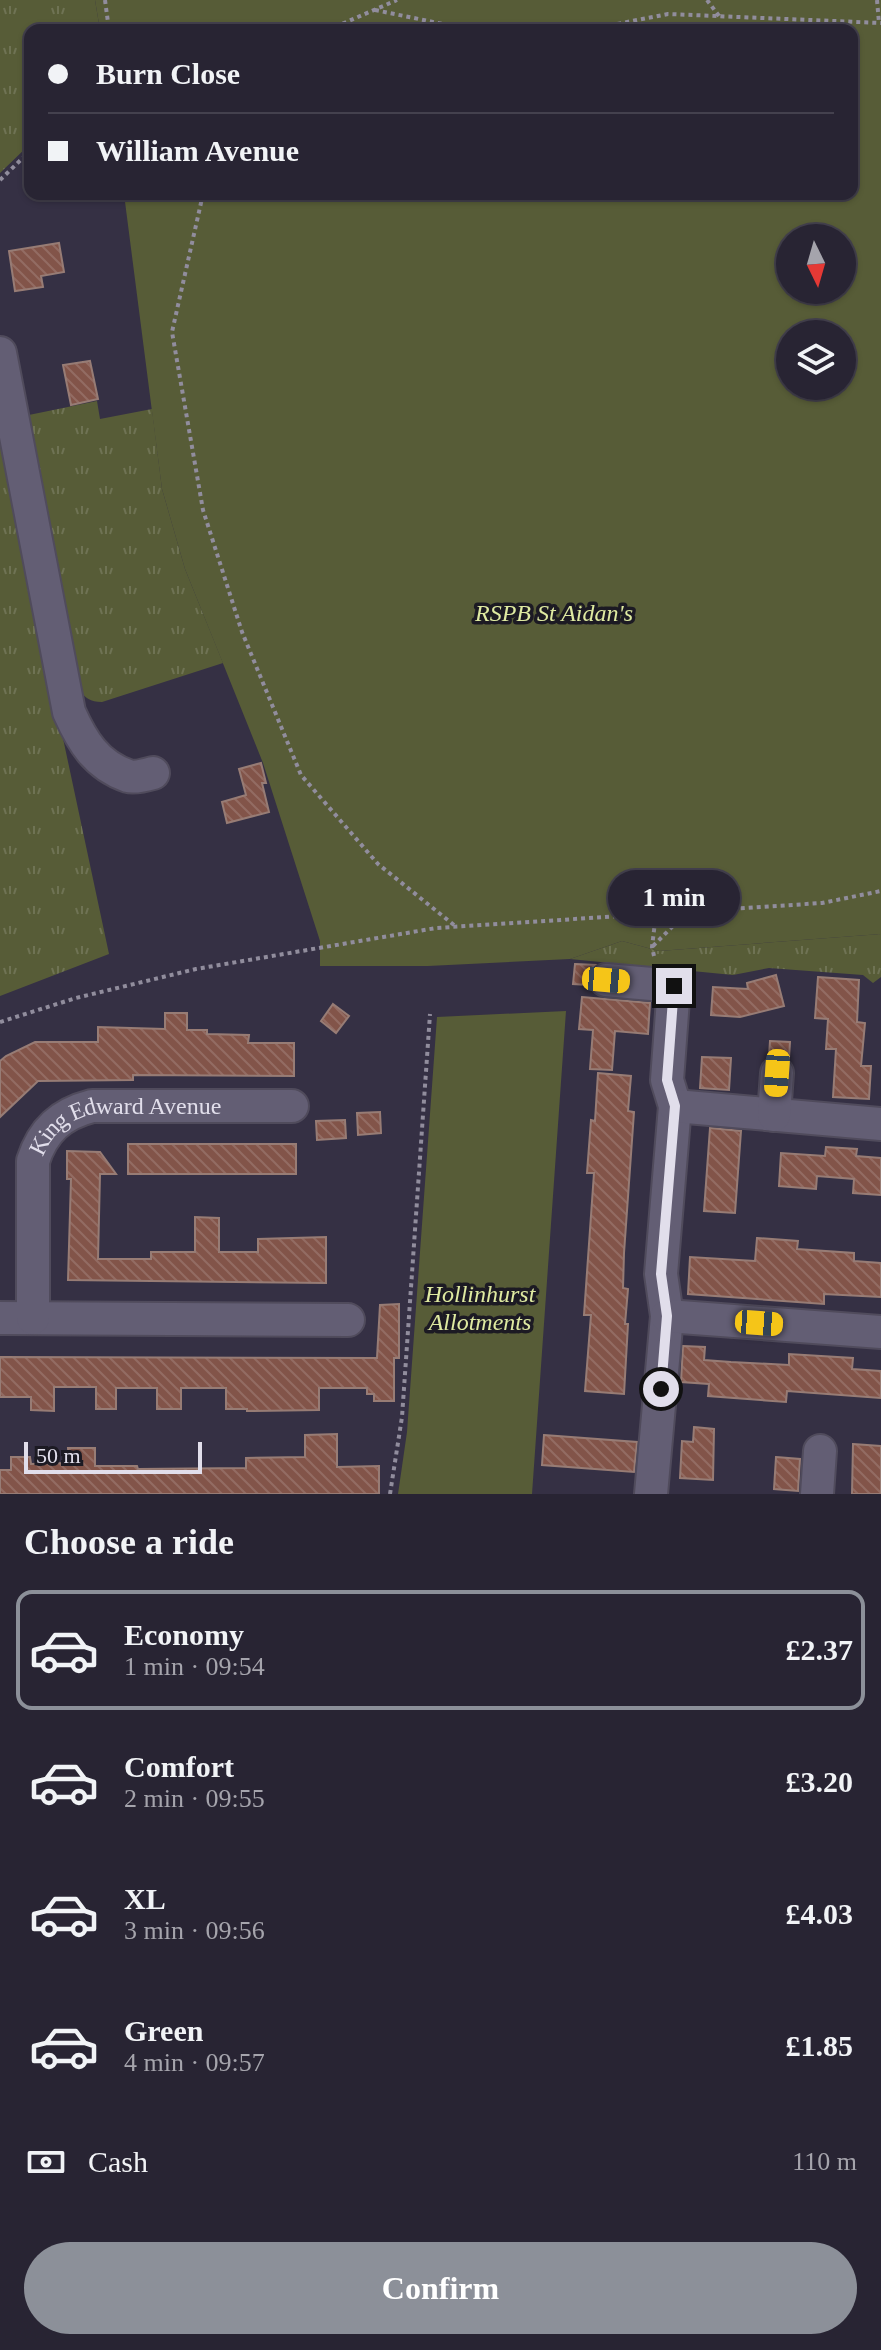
<!DOCTYPE html>
<html lang="en">
<head>
<meta charset="utf-8">
<style>
	body { margin:0; font-family:"Times New Roman",serif; background:#302c3b; color:#f1f3f6; height:100vh; display:flex; flex-direction:column; font-size:30px; white-space:nowrap }
	* { box-sizing:border-box; margin:0 }
	p { font-size:26px; color:#a5a4ac }
	.icon { flex:none; width:44px; height:44px; fill:none; stroke:currentColor; stroke-width:2; stroke-linecap:round; stroke-linejoin:round }
	.map { position:relative; height:1494px; overflow:hidden }
	.details { display:flex; flex-direction:column; background:#282433; flex:1 }
	.details>* { flex:none }
	.guide { position:absolute; left:24px; top:24px; width:834px; height:176px; border-radius:16px; box-shadow:0 2px 6px #0004,0 0 0 2px #44414e; display:grid; align-content:center; height:176px; padding:0 24px; background:#282433 }
	.needle { width:52px; rotate:175deg }
	.tools { position:absolute; left:776px; top:224px; display:grid; gap:16px }
	.tools a { display:grid; place-items:center; width:80px; height:80px; border-radius:50%; background:#282433; box-shadow:0 2px 6px #0004,0 0 0 2px #44414e; font-size:40px }
	.scale { position:absolute; left:24px; bottom:20px; width:178px; box-sizing:border-box; padding-left:8px; border:4px solid #e1deeb; border-top:0; font-size:22px; line-height:28px; white-space:nowrap; color:#e1deeb; -webkit-text-stroke:6px #1c1a23; paint-order:stroke }
	.end { position:absolute; width:36px; height:36px; margin:-18px; border:10px solid #e1deeb; background:#111; box-shadow:0 0 0 4px #111 }
	.from { border-radius:50% }
	.bubble { position:absolute; height:56px; border-radius:28px; background:#282433; box-shadow:0 2px 6px #0004,0 0 0 2px #44414e; font-size:26px; font-weight:600; line-height:56px; text-align:center }
	.car { position:absolute; width:24px; height:48px; margin:-24px -12px; border-radius:10px; box-shadow:0 0 6px 2px #0007; background:linear-gradient(#f5c518 24%,#345 0 40%,#f5c518 0 76%,#345 0 86%,#f5c518 0) }
	.guide b { display:flex; align-items:center; gap:28px; height:76px; font-size:30px }
	.guide b+b { border-top:2px solid #44414e }
	.guide i { width:20px; height:20px; background:#f1f3f6 }
	ul { padding:0; list-style:none }
	li { display:flex; align-items:center; gap:24px; height:120px; margin:0 16px 12px; padding:0 8px; border:4px solid transparent; border-radius:16px }
	li div { flex:1 }
	li b { display:block; font-size:30px }
	li em { font-style:normal; font-weight:600 }
	li.on { border-color:#8c9099 }
	li>.icon { width:72px; height:72px; stroke-width:1.5 }
	h2 { padding:0 24px; font-size:36px; line-height:96px }
	.pay { display:flex; align-items:center; gap:20px; height:88px; padding:0 24px; font-size:30px }
	.pay p { margin-inline-start:auto }
	.cta { display:flex; gap:16px; margin-top:auto; padding:16px 24px }
	.cta a { flex:1; height:92px; border-radius:48px; background:#8c9099; color:#fff; font-size:32px; font-weight:600; line-height:92px; text-align:center }
	.map>svg:first-child { display:block }
</style>
</head>
<body>
<div class="map">
<svg width="881" height="1494" viewBox="0 0 881 1494">
	<defs>
		<pattern id="grass-tufts" width="24" height="20" patternUnits="userSpaceOnUse" patternTransform="scale(2)"><rect width="24" height="20" fill="#575c37"/><path d="M3 7l-1-3M5 7V3M7 7l1-3M15 17l-1-3M17 17v-4M19 17l1-3" fill="none" stroke="#6f7354"/></pattern>
		<pattern id="building-back-hatch" width="6" height="6" patternUnits="userSpaceOnUse" patternTransform="scale(2)"><rect width="6" height="6" fill="#825449"/><path d="M-1 5l2 2M0 0l6 6M5-1l2 2" fill="none" stroke="#936c63"/></pattern>
	</defs>
	<rect width="100%" height="100%" fill="#353044"/>
	<!-- grass -->
	<path fill="url(#grass-tufts)" d="M0,0h95l5,30h-70v114l-30,29z
		M97,401l3,18 52,-10 10,80 23,80 38,94 -121,39c-23,0 -23,-17 -28,-35l-50,-251z
		M0,410l45,244 64,300 -109,42z
		M881,934v43l-8,6 -10,-8 -94,-7 -36,7 -163,-16 52,-18 37,10z"/>
	<!-- green -->
	<path fill="#575c37" fill-rule="evenodd" d="M95,0h786v934l-222,17 -37,-10 -52,18 -142,7h-108v-25l-57,-178 -78,-194 -23,-80 -38,-295h728v-164h-752zM790,238h52v52h-52zM790,334h52v52h-52z
		M566,1011l-34,483h-134l9,-62 30,-415z"/>
	<!-- building -->
	<path fill="url(#building-back-hatch)" stroke="#977c75" stroke-width="2" d="M59,243l5,29 -23,4 2,11 -28,4 -6,-40z
		M90,361l8,38 -27,6 -8,-40z
		M261,763l5,20h-4l7,29 -42,11 -5,-21 24,-7 -7,-26z
		M575,964l20,1 -5,5 -2,15 -15,-1z
		M776,975l8,31 -44,11 -29,-2 2,-28 35,2 -1,-6z
		M818,977l41,3 -2,42 8,1 -4,43h10l-2,33 -36,-2 3,-48h-10l2,-30 -13,-1z
		M582,997l68,6 -2,31 -33,-3 -3,39 -22,-1 3,-39 -14,-1z
		M333,1004l16,12 -13,17 -15,-12z
		M165,1013h22v17h20v4l42,1 -1,8h46v33l-161,-1v5l-95,1 -38,36v-56l6,-5 29,-14h63v-15l67,2z
		M770,1041l20,1 -1,16 -10,-4 -10,2z
		M702,1057l29,1 -2,32 -29,-2z
		M598,1073l33,3 -3,35 6,1 -10,141 -1,35 5,1 -3,35h3l-4,70 -39,-3 6,-76h-7l10,-142h-7l4,-53 4,1z
		M380,1112l1,21 -23,2 -1,-22z
		M345,1120l1,18 -29,2 -1,-19z
		M710,1128l31,3 -6,82 -31,-2z
		M128,1144h168v30h-168z
		M826,1147l31,2 -1,7 25,2v37l-28,-2 1,-14 -37,-3 -1,13 -37,-3 2,-33 44,3z
		M67,1151l33,1 16,22h-16l-2,85h53v-7h44v-35l24,1v34h39v-13l68,-2v46l-258,-3 3,-101h-4z
		M757,1238l41,3 -1,8 57,4v8l27,2v34l-57,-3v10l-136,-10 2,-37 65,4z
		M399,1304v54h-5v43h-20v-7h-7v-6h-48v22l-72,1v-2h-21v-21h-45v21h-24v-21h-41v21h-20v-22h-42v24l-23,-1v-13h-31v-40l377,1 3,-53z
		M683,1346l22,1 -1,13 27,2 58,3v-11l64,4 -1,11 29,2v27l-94,-7 -1,11 -78,-6 1,-12 -28,-2z
		M694,1427l20,2 -1,51 -33,-2 2,-37 11,1z
		M337,1434v33l42,-1v28h-379v-24h11v-13h19l1,7 38,-1 -1,-15h27v18h42l1,3 108,-1v-10l59,-1v-22z
		M544,1435l93,7 -3,30 -92,-7z
		M853,1444l28,2v48h-29z
		M776,1457l24,2 -2,32 -24,-2z"/>
	<g fill="none" stroke-linecap="round" stroke-linejoin="round">
		<defs>
			<g id="minor">
				<path d="M0,353l69,359c13,29 27,53 59,64 7,2 18,-1 25,-3"/>
				<path d="M606,980l68,6 -7,94 8,26 -14,168 6,42 -16,178"/>
				<path d="M675,1106l206,18"/>
				<path d="M774,1115l3,-42"/>
				<path d="M667,1316l214,16"/>
				<path d="M0,1318l348,2"/>
				<path id="s1" d="M33,1318v-157c10,-31 28,-47 59,-55h200"/>
				<path d="M817,1494l3,-43"/>
			</g>
		</defs>
		<!-- minor casing -->
		<use href="#minor" stroke="#504b5c" stroke-width="36"/>
		<!-- path -->
		<path stroke="#918d9d" stroke-width="4" stroke-dasharray="4 4" stroke-linecap="butt" d="M105,0l4,30
			M707,0l12,16
			M877,0l2,23
			M375,10l97,20
			M328,30l69,-30
			M586,30l82,-16 213,9
			M0,180l30,-29
			M203,194l-31,138 31,178 39,122 59,143 77,89 76,61
			M653,946l33,-33
			M654,956l-2,-9 4,-33
			M0,1022l76,-24 120,-29 240,-41 386,-25 59,-12
			M390,1494l12,-77 28,-403"/>
		<!-- minor -->
		<use href="#minor" stroke="#635e74" stroke-width="32"/>
	</g>
	<g fill="none" stroke-linecap="round" stroke-linejoin="round">
		<!-- route -->
		<path stroke="#e1deeb" stroke-width="10" d="M661,1389l6,-73 -6,-42 14,-168 -8,-26 7,-94"/>
	</g>
	<g text-anchor="middle" dominant-baseline="central" stroke-width="7" stroke-linejoin="round" paint-order="stroke">
		<!-- park labels -->
		<g font-size="24" font-style="italic" fill="#dfeaa1" stroke="#1c1a23">
			<text x="554" y="613">RSPB St Aidan's</text>
			<text x="480" y="1294">Hollinhurst<tspan x="480" dy="28">Allotments</tspan></text>
		</g>
		<!-- street labels -->
		<g font-size="24" fill="#e1deeb" stroke="#1c1a23">
			<text stroke="none"><textPath href="#s1" startOffset="268">King Edward Avenue</textPath></text>
		</g>
	</g>
</svg>
<div class="tools">
<a><svg class="needle" viewBox="-14 -14 28 28"><path d="M0-13l5 13h-10z" fill="#e53935"/><path d="M0 13l5-13h-10z" fill="#a5a4ac"/></svg></a>
<a><svg class="icon" aria-label="layers" viewBox="0 0 24 24"><path d="M12 4l9 5-9 5-9-5zM3 14l9 5 9-5"/></svg></a>
</div>
<div class="scale">50 m</div>
<i class="end from" style="left:661px;top:1389px"></i>
<i class="end" style="left:674px;top:986px"></i>
<div class="bubble" style="left:608px;top:870px;width:132px">1 min</div>
<i class="car" style="left:606px;top:980px;rotate:95deg"></i>
<i class="car" style="left:777px;top:1073px;rotate:184deg"></i>
<i class="car" style="left:759px;top:1323px;rotate:94deg"></i>
<div class="guide">
<b><i class="from"></i>Burn Close</b>
<b><i></i>William Avenue</b>
</div>
</div>
<section class="details">
<h2>Choose a ride</h2>
<ul>
<li class="on"><svg class="icon" aria-label="car" viewBox="0 0 24 24"><path d="M5 17H2v-5l4-1 3-4h7l3 4 3 1v5h-3M9 17h6M6 11h13"/><circle cx="7" cy="17" r="2"/><circle cx="17" cy="17" r="2"/></svg><div><b>Economy</b><p>1 min · 09:54</p></div><em>£2.37</em></li>
<li><svg class="icon" aria-label="car" viewBox="0 0 24 24"><path d="M5 17H2v-5l4-1 3-4h7l3 4 3 1v5h-3M9 17h6M6 11h13"/><circle cx="7" cy="17" r="2"/><circle cx="17" cy="17" r="2"/></svg><div><b>Comfort</b><p>2 min · 09:55</p></div><em>£3.20</em></li>
<li><svg class="icon" aria-label="car" viewBox="0 0 24 24"><path d="M5 17H2v-5l4-1 3-4h7l3 4 3 1v5h-3M9 17h6M6 11h13"/><circle cx="7" cy="17" r="2"/><circle cx="17" cy="17" r="2"/></svg><div><b>XL</b><p>3 min · 09:56</p></div><em>£4.03</em></li>
<li><svg class="icon" aria-label="car" viewBox="0 0 24 24"><path d="M5 17H2v-5l4-1 3-4h7l3 4 3 1v5h-3M9 17h6M6 11h13"/><circle cx="7" cy="17" r="2"/><circle cx="17" cy="17" r="2"/></svg><div><b>Green</b><p>4 min · 09:57</p></div><em>£1.85</em></li>
</ul>
<div class="pay"><svg class="icon" aria-label="cash" viewBox="0 0 24 24"><path d="M3 7h18v10H3z"/><circle cx="12" cy="12" r="2"/></svg>Cash<p>110 m</p></div>
<div class="cta"><a>Confirm</a></div>
</section>
</body>
</html>
